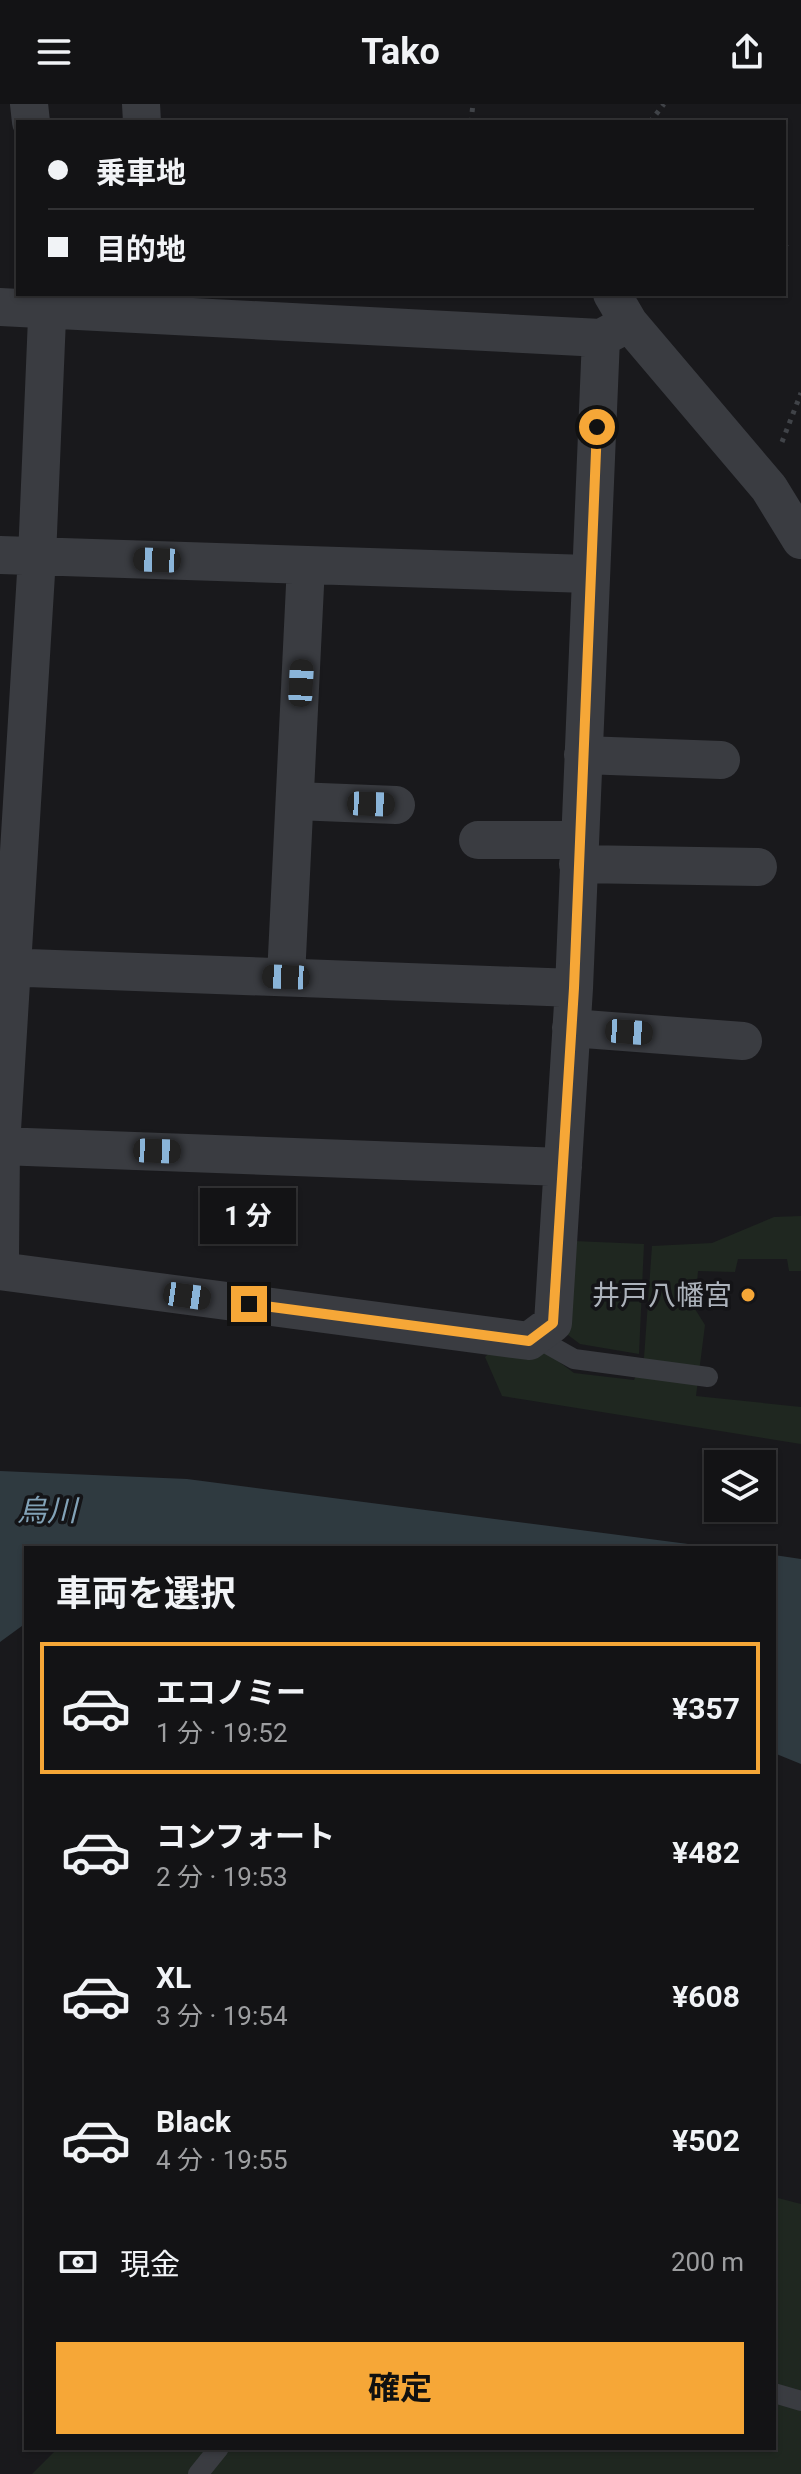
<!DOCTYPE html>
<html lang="ja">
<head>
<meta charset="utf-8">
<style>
	body { margin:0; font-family:Roboto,"Noto Sans JP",sans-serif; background:#202022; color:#f1f3f6; height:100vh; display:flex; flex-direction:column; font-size:30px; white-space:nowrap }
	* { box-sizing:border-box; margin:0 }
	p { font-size:26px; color:#9d9ea0 }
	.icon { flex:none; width:44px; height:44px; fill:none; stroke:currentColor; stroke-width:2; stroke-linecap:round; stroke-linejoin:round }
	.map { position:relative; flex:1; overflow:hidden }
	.side { position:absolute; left:24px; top:1442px; width:752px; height:904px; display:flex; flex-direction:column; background:#131315; border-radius:0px; box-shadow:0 2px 6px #0004,0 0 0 2px #323234 }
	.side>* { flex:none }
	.hud { position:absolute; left:16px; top:16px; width:770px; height:176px; border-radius:0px; box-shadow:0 2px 6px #0004,0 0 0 2px #323234; display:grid; align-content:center; height:176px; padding:0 32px; background:#131315 }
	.fabs { position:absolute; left:704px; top:1346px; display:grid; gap:16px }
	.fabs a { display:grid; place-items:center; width:72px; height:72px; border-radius:0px; background:#131315; box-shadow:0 2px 6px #0004,0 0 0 2px #323234; font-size:40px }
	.end { position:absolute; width:36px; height:36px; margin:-18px; border:10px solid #f6a737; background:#111; box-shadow:0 0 0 4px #111 }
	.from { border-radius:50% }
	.bubble { position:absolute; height:56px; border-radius:0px; background:#131315; box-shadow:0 2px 6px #0004,0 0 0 2px #323234; font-size:26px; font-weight:700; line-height:56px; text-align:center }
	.car { position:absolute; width:24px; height:48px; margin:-24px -12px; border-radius:10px; box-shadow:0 0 6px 2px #0007; background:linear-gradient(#222 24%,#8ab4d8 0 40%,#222 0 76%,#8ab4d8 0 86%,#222 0) }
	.hud b { display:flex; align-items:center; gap:28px; height:76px; font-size:30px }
	.hud b+b { border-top:2px solid #323234 }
	.hud i { width:20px; height:20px; background:#f1f3f6 }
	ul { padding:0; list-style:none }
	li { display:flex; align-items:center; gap:24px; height:132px; margin:0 16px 12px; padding:0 16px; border:4px solid transparent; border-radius:0px }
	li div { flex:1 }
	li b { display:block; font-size:30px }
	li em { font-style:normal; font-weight:700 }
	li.current { border-color:#f6a737 }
	li>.icon { width:72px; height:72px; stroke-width:1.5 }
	h2 { padding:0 32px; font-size:36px; line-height:96px }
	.pay { display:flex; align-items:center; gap:20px; height:88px; padding:0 32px; font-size:30px }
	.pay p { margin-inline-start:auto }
	.cta { display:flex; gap:16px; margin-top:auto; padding:16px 32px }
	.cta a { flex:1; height:92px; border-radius:0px; background:#f6a737; color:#111; font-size:32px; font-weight:700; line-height:92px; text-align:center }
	header { display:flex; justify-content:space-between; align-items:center; height:104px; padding:0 32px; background:#131315; font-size:36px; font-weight:700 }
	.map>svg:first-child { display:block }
</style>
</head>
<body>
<header><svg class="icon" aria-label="menu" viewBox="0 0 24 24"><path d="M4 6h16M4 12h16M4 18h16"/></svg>Tako<svg class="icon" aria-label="share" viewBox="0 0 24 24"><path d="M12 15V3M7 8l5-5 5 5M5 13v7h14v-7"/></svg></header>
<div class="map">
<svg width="801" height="2370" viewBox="0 0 801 2370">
	<rect width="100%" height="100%" fill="#19191c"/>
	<!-- green -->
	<path fill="#1f2720" d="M801,1112v55h-12l-2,-12h-49l-3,13 -37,-1 -3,38 10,16 -9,71 105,11v37l-299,-48 -17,-39 9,-9 45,-1 35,26 60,7 10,-22 8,-112 60,-3 62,-26z
		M574,1137l70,3 -5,110 -59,-10 -16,-12z
		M774,2093l27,7v270h-769l26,-26h716z"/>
	<!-- water -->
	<path fill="#2f3a40" d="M0,1367l187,8 532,69h-693v75l-26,19z
		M774,1451l27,4v205l-27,-11z"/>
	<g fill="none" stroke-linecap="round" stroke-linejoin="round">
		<!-- path -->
		<path stroke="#404348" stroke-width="5" stroke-dasharray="4 6" stroke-linecap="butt" d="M471,18l2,-18
			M650,18l14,-18
			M784,141l5,4
			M782,338l19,-49"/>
		<!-- service -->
		<path stroke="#3a3c41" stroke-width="20" d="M535,1233l39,22 134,18
			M774,2289l27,8
			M198,2370l21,-26"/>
		<!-- minor -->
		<path stroke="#3a3c41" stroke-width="38" d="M29,0l2,18
			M141,0l1,18
			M612,190l17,29 140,165 32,52
			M0,203l601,31 28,-15
			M0,451l589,19
			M583,651l138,5
			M295,697l101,4
			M478,736h101
			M578,760l180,3
			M0,863l574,21
			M286,873l20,-412
			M571,924l172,13
			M0,1042l563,21
			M0,1152l1,-110 36,-589 11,-263
			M0,1167l529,70 24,-18 21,-335 27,-650"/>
	</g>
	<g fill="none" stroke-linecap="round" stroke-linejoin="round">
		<!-- route -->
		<path stroke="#f6a737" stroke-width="10" d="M249,1200l280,37 24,-18 21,-335 23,-561"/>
	</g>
	<!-- markers -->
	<circle fill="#f6a737" stroke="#141417" stroke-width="3" cx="748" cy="1191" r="8"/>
	<g text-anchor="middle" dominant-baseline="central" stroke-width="7" stroke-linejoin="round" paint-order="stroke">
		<!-- poi labels -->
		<g font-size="28" fill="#acb2bb" stroke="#141417" text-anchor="end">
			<text x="732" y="1191">井戸八幡宮</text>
		</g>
		<!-- water labels -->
		<g font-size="30" font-style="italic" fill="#82a2b7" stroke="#141417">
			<text x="47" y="1406">烏川</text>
		</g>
	</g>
</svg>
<div class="fabs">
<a><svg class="icon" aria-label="layers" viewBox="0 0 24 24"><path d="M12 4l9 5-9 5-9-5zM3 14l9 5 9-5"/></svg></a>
</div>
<i class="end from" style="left:597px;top:323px"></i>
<i class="end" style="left:249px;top:1200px"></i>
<div class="bubble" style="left:200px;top:1084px;width:96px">1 分</div>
<i class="car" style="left:157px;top:456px;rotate:272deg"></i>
<i class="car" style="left:301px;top:579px;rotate:3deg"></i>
<i class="car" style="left:371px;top:700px;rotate:92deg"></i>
<i class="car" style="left:286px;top:873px;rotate:272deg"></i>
<i class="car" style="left:629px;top:928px;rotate:94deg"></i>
<i class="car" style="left:157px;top:1047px;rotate:92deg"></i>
<i class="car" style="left:187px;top:1192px;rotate:98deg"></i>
<div class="hud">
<b><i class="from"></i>乗車地</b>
<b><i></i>目的地</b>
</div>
<section class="side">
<h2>車両を選択</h2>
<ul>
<li class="current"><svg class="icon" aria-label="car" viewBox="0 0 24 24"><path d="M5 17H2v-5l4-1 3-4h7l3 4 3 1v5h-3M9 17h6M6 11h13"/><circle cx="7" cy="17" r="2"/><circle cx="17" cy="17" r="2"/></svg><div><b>エコノミー</b><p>1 分 · 19:52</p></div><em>¥357</em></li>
<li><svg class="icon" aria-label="car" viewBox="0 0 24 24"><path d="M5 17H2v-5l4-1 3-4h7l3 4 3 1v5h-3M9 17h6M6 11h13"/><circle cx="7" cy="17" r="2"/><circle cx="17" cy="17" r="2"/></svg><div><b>コンフォート</b><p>2 分 · 19:53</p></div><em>¥482</em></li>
<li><svg class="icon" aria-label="car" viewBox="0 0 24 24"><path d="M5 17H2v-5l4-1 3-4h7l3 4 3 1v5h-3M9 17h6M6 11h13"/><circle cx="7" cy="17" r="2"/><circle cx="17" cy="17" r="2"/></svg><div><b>XL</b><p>3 分 · 19:54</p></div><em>¥608</em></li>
<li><svg class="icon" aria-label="car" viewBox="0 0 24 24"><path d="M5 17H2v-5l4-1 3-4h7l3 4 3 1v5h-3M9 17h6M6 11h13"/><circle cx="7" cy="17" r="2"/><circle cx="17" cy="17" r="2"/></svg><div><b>Black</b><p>4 分 · 19:55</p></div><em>¥502</em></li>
</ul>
<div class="pay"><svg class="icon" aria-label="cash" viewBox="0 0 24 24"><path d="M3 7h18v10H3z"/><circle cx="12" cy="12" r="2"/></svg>現金<p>200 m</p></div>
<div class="cta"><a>確定</a></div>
</section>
</div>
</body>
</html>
